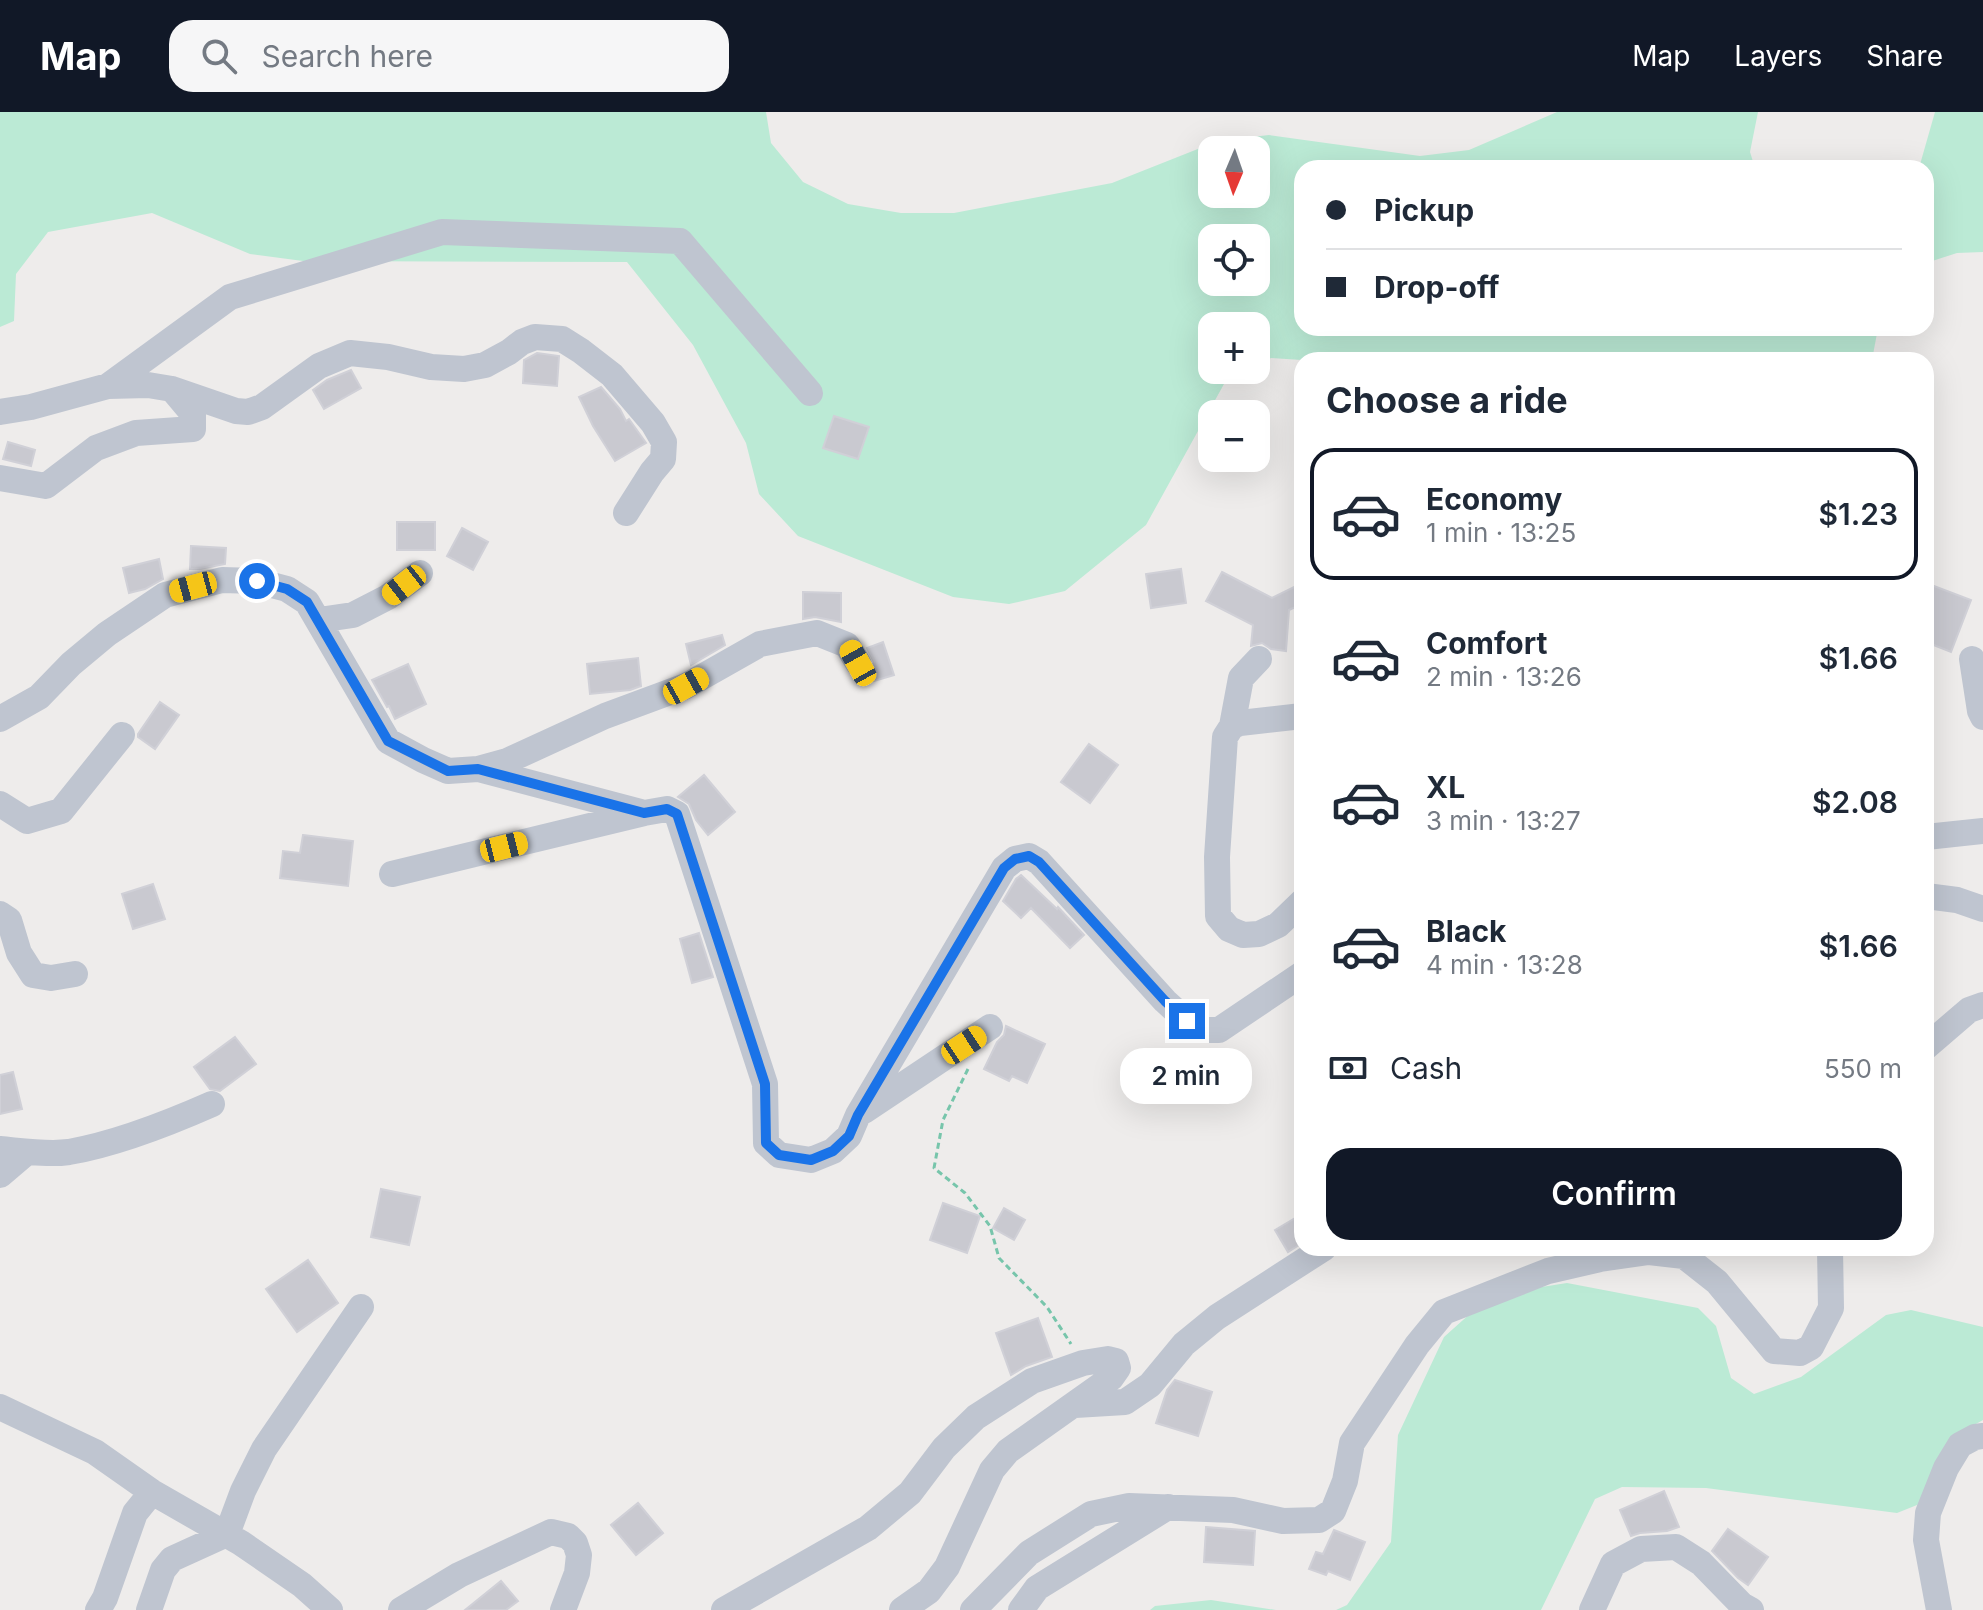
<!DOCTYPE html>
<html lang="en">
<head>
<meta charset="utf-8">
<style>
	body { margin:0; font-family:Inter,sans-serif; background:#f6f6f7; color:#1f2937; height:100vh; display:flex; flex-direction:column; font-size:30px; white-space:nowrap }
	* { box-sizing:border-box; margin:0 }
	p { font-size:26px; color:#747a83 }
	.icon { flex:none; width:44px; height:44px; fill:none; stroke:currentColor; stroke-width:2; stroke-linecap:round; stroke-linejoin:round }
	.map { position:relative; flex:1; overflow:hidden }
	.panel { position:absolute; left:1294px; top:240px; width:640px; height:904px; display:flex; flex-direction:column; background:#fff; border-radius:24px; box-shadow:0 8px 32px #0002 }
	.panel>* { flex:none }
	.top-card { position:absolute; left:1294px; top:48px; width:640px; height:176px; border-radius:24px; box-shadow:0 8px 32px #0002; display:grid; align-content:center; height:176px; padding:0 32px; background:#fff }
	.needle { width:52px; rotate:182deg }
	.controls { position:absolute; left:1198px; top:24px; display:grid; gap:16px }
	.controls a { display:grid; place-items:center; width:72px; height:72px; border-radius:16px; background:#fff; box-shadow:0 8px 32px #0002; font-size:40px }
	.end { position:absolute; width:36px; height:36px; margin:-18px; border:10px solid #1a73e8; background:#fff; box-shadow:0 0 0 4px #fff }
	.from { border-radius:50% }
	.bubble { position:absolute; height:56px; border-radius:24px; background:#fff; box-shadow:0 8px 32px #0002; font-size:26px; font-weight:600; line-height:56px; text-align:center }
	.car { position:absolute; width:24px; height:48px; margin:-24px -12px; border-radius:10px; box-shadow:0 0 6px 2px #0007; background:linear-gradient(#f5c518 24%,#345 0 40%,#f5c518 0 76%,#345 0 86%,#f5c518 0) }
	.top-card b { display:flex; align-items:center; gap:28px; height:76px; font-size:30px }
	.top-card b+b { border-top:2px solid #e0e1e3 }
	.top-card i { width:20px; height:20px; background:#1f2937 }
	ul { padding:0; list-style:none }
	li { display:flex; align-items:center; gap:24px; height:132px; margin:0 16px 12px; padding:0 16px; border:4px solid transparent; border-radius:24px }
	li div { flex:1 }
	li b { display:block; font-size:30px }
	li em { font-style:normal; font-weight:600 }
	li.on { border-color:#111827 }
	li>.icon { width:72px; height:72px; stroke-width:1.5 }
	h2 { padding:0 32px; font-size:36px; line-height:96px }
	.pay { display:flex; align-items:center; gap:20px; height:88px; padding:0 32px; font-size:30px }
	.pay p { margin-inline-start:auto }
	.button { display:flex; gap:16px; margin-top:auto; padding:16px 32px }
	.button a { flex:1; height:92px; border-radius:24px; background:#111827; color:#fff; font-size:32px; font-weight:600; line-height:92px; text-align:center }
	header { display:flex; align-items:center; gap:48px; box-sizing:border-box; height:112px; padding:0 40px; background:#111827; color:#fff }
	header strong { font-size:38px }
	nav { display:flex; gap:44px; margin-inline-start:auto; font-size:28px }
	.search { width:560px; height:72px; background:#f6f6f7; display:flex; align-items:center; gap:20px; box-sizing:border-box; padding:0 28px; border-radius:24px; color:#747a83; font-size:30px }
	.map>svg:first-child { display:block }
</style>
</head>
<body>
<header>
<strong>Map</strong>
<div class="search"><svg class="icon" aria-label="search" viewBox="0 0 24 24"><circle cx="10" cy="10" r="6"/><path d="M15 15l6 6"/></svg>Search here</div>
<nav><a>Map</a><a>Layers</a><a>Share</a></nav>
</header>
<div class="map">
<svg width="1983" height="1498" viewBox="0 0 1983 1498">
	<rect width="100%" height="100%" fill="#eeeceb"/>
	<!-- green -->
	<path fill="#bbead5" fill-rule="evenodd" d="M0,0h766l5,31 32,39 45,22 53,9h53l158,-30 106,-42 51,-6 151,21 49,-6 88,-38h201l-8,40 5,16h-453v160h576l-6,32h-570l-31,-2 -15,8v-40h-44v44h37l-25,14 -78,141 -81,66 -56,13 -56,-7 -155,-61 -39,-42 -13,-51 -53,-98 -66,-83 -324,-1 -53,-7 -98,-41 -104,19 -32,42 -2,47 -14,6zM1212,38h44v44h-44zM1212,126h44v44h-44z
		M1935,0h48v140l-26,1 -31,10v-95h-7z
		M1567,1171l131,25 18,18 15,52 23,16 47,-17 85,-62 25,-5 72,17v93l-23,13 -38,70 -25,10 -191,-25 -84,-1 -27,12 -54,111h-205l11,-5 44,-63 7,-107 46,-98 47,-42z
		M1211,1488l65,10h-126l5,-4z"/>
	<!-- building -->
	<path fill="#c9c9d0" stroke="#d0d0d7" stroke-width="2" d="M537,241l22,3 -2,30 -34,-3 1,-23z
		M351,258l10,18 -37,21 -11,-19 14,-10z
		M601,275l19,22 6,12 3,-2 17,24 -31,18 -22,-35 -14,-29z
		M834,304l35,11 -11,32 -35,-11z
		M8,330l27,8 -4,16 -28,-7z
		M397,410h38v28h-38z
		M462,416l26,14 -15,28 -26,-14z
		M191,434l35,2 -1,16 -25,5h-10z
		M159,447l4,20 -18,10 -16,4 -6,-25z
		M1181,457l5,34 -35,5 -5,-34z
		M1222,460l50,26 30,-15v21l-13,6 -3,41 -15,-2 -9,-6 -11,3 2,-21 -47,-24z
		M1926,471l45,17 -20,52 -25,-10z
		M803,480l38,1v29l-26,-5 -12,2z
		M722,523l3,10 -34,20 -5,-21z
		M883,530l11,33 -20,6 -3,-9 3,-10 -7,-14z
		M638,546l3,28 -11,4 -40,4 -3,-30z
		M408,552l18,40 -31,15 -6,-13 -2,1 -15,-27z
		M160,590l19,13 -24,34 -17,-12v-3z
		M1089,632l29,21 -28,38 -29,-21z
		M704,663l31,37 -27,23 -12,-15 -7,-16 -11,-7z
		M303,723l50,6 -5,45 -68,-8 3,-27 17,2z
		M1021,763l36,34 1,-2 26,28 -14,13 -39,-40 -10,10 -18,-17 13,-22z
		M153,772l12,35 -32,10 -11,-35z
		M699,821l14,44 -21,6 -12,-44z
		M1006,914l39,18 -18,39 -15,-7 -3,5 -25,-12 13,-27 7,-7z
		M235,925l21,27 -36,27 -10,-2 -16,-22z
		M13,960l9,37 -22,5v-39z
		M381,1077l39,8 -11,48 -38,-8z
		M943,1091l37,13 -13,37 -37,-13z
		M1004,1096l21,12 -11,20 -21,-12z
		M1302,1102v29l-14,9 -13,-22z
		M308,1148l30,43 -41,29 -31,-43z
		M1038,1206l14,39 -26,9 -15,9 -15,-42z
		M1175,1268l37,12 -14,44 -42,-13 11,-33z
		M1664,1379l15,36 -12,4 -27,2 -9,3 -11,-26z
		M638,1391l25,30 -27,22 -25,-30z
		M1206,1415l49,4 -2,34 -49,-3z
		M1728,1417l40,28 -20,28 -10,-7 -26,-27z
		M1334,1418l31,12 -15,38 -22,-9 -2,4 -17,-6 7,-17 7,2z
		M501,1469l17,20 -12,9h-41z"/>
	<g fill="none" stroke-linecap="round" stroke-linejoin="round">
		<!-- path -->
		<path stroke="#77c5ab" stroke-width="3" stroke-dasharray="6 4" stroke-linecap="butt" d="M968,957l-25,51 -9,48 31,25 25,33 9,32 48,49 24,37"/>
		<!-- minor -->
		<path stroke="#bfc5d0" stroke-width="26" d="M108,274l122,-89 212,-65 238,9 130,152
			M0,300l31,-5 77,-21 40,-1 24,4 64,22 12,1 14,-5 57,-41 31,-13 38,4 43,10 33,2 21,-4 24,-13 13,-10 13,-5 27,2 19,12 31,24 41,48 11,19 -1,17 -11,13 -26,41
			M0,366l46,8 50,-38 40,-15 57,-4v-15l-21,-25
			M319,508l34,-5 35,-18 32,-24
			M1972,547l8,52 3,6
			M1302,604l-62,7 -8,3 -7,11 -8,120 1,59 11,13 14,6 16,-1 19,-9 24,-23
			M0,607l39,-22 32,-33 36,-30 58,-39 57,-15 35,1 30,8 20,13 81,139 35,19 25,11 30,-2 29,-8 98,-45 81,-30 74,-42 57,-11 30,12 11,18
			M1232,614l9,-48 18,-19
			M482,658l159,42
			M0,692l27,17 34,-10 61,-76
			M1926,725l57,-6
			M392,762l252,-61 23,-4 10,5 88,270 1,59 13,12 32,5 22,-9 16,-15 9,-21 146,-247 11,-9 14,-3 10,6 126,139 22,20 15,9h17l83,-56
			M1926,784l31,4 26,9
			M0,802l9,6 10,33 14,22 18,3 24,-4
			M1926,935l43,-37 14,-5
			M864,999l126,-84
			M0,1037c22,2 47,6 69,3 46,-8 100,-29 143,-48
			M0,1063l27,-23
			M1075,1293l50,-3 25,-17 34,-41 33,-27 107,-69
			M0,1295l95,45 57,40 89,51 61,42 28,25
			M98,1498l7,-12 30,-85 17,-21
			M149,1498l14,-40 9,-11 55,-25 16,-43 21,-42 97,-142
			M401,1498l58,-35 92,-43 17,4 7,7 4,12 -2,18 -14,37
			M724,1498l144,-82 42,-35 34,-45 32,-31 56,-36 51,-18 25,-4 8,2 2,7 -7,10 -103,73 -16,19 -45,97 -18,24 -27,19
			M973,1498l56,-57 62,-39 38,-8 104,4 50,11 36,-1 14,-9 12,-30 7,-38 65,-98 27,-33 104,-41 52,-12 49,-7 35,4 33,26 57,69 26,2 11,-6 20,-39 -1,-60
			M1021,1498l16,-22 131,-81
			M1592,1498l21,-46 28,-15 35,-2 25,16 41,42 9,5
			M1939,1498l-13,-70 2,-27 18,-45 14,-23 15,-8 8,-1"/>
	</g>
	<g fill="none" stroke-linecap="round" stroke-linejoin="round">
		<!-- route -->
		<path stroke="#1a73e8" stroke-width="10" d="M257,469l30,8 20,13 81,139 60,30 30,-2 166,44 23,-4 10,5 88,270 1,59 13,12 32,5 22,-9 16,-15 9,-21 146,-247 11,-9 14,-3 10,6 126,139 22,20"/>
	</g>
</svg>
<div class="controls">
<a><svg class="needle" viewBox="-14 -14 28 28"><path d="M0-13l5 13h-10z" fill="#e53935"/><path d="M0 13l5-13h-10z" fill="#747a83"/></svg></a>
<a><svg class="icon" aria-label="locate" viewBox="0 0 24 24"><circle cx="12" cy="12" r="6"/><path d="M12 2v4M12 18v4M2 12h4M18 12h4"/></svg></a>
<a>+</a>
<a>−</a>
</div>
<i class="end from" style="left:257px;top:469px"></i>
<i class="end" style="left:1187px;top:909px"></i>
<div class="bubble" style="left:1120px;top:936px;width:132px">2 min</div>
<i class="car" style="left:404px;top:473px;rotate:232deg"></i>
<i class="car" style="left:193px;top:475px;rotate:255deg"></i>
<i class="car" style="left:858px;top:551px;rotate:331deg"></i>
<i class="car" style="left:686px;top:574px;rotate:61deg"></i>
<i class="car" style="left:504px;top:735px;rotate:76deg"></i>
<i class="car" style="left:964px;top:933px;rotate:57deg"></i>
<div class="top-card">
<b><i class="from"></i>Pickup</b>
<b><i></i>Drop-off</b>
</div>
<section class="panel">
<h2>Choose a ride</h2>
<ul>
<li class="on"><svg class="icon" aria-label="car" viewBox="0 0 24 24"><path d="M5 17H2v-5l4-1 3-4h7l3 4 3 1v5h-3M9 17h6M6 11h13"/><circle cx="7" cy="17" r="2"/><circle cx="17" cy="17" r="2"/></svg><div><b>Economy</b><p>1 min · 13:25</p></div><em>$1.23</em></li>
<li><svg class="icon" aria-label="car" viewBox="0 0 24 24"><path d="M5 17H2v-5l4-1 3-4h7l3 4 3 1v5h-3M9 17h6M6 11h13"/><circle cx="7" cy="17" r="2"/><circle cx="17" cy="17" r="2"/></svg><div><b>Comfort</b><p>2 min · 13:26</p></div><em>$1.66</em></li>
<li><svg class="icon" aria-label="car" viewBox="0 0 24 24"><path d="M5 17H2v-5l4-1 3-4h7l3 4 3 1v5h-3M9 17h6M6 11h13"/><circle cx="7" cy="17" r="2"/><circle cx="17" cy="17" r="2"/></svg><div><b>XL</b><p>3 min · 13:27</p></div><em>$2.08</em></li>
<li><svg class="icon" aria-label="car" viewBox="0 0 24 24"><path d="M5 17H2v-5l4-1 3-4h7l3 4 3 1v5h-3M9 17h6M6 11h13"/><circle cx="7" cy="17" r="2"/><circle cx="17" cy="17" r="2"/></svg><div><b>Black</b><p>4 min · 13:28</p></div><em>$1.66</em></li>
</ul>
<div class="pay"><svg class="icon" aria-label="cash" viewBox="0 0 24 24"><path d="M3 7h18v10H3z"/><circle cx="12" cy="12" r="2"/></svg>Cash<p>550 m</p></div>
<div class="button"><a>Confirm</a></div>
</section>
</div>
</body>
</html>
